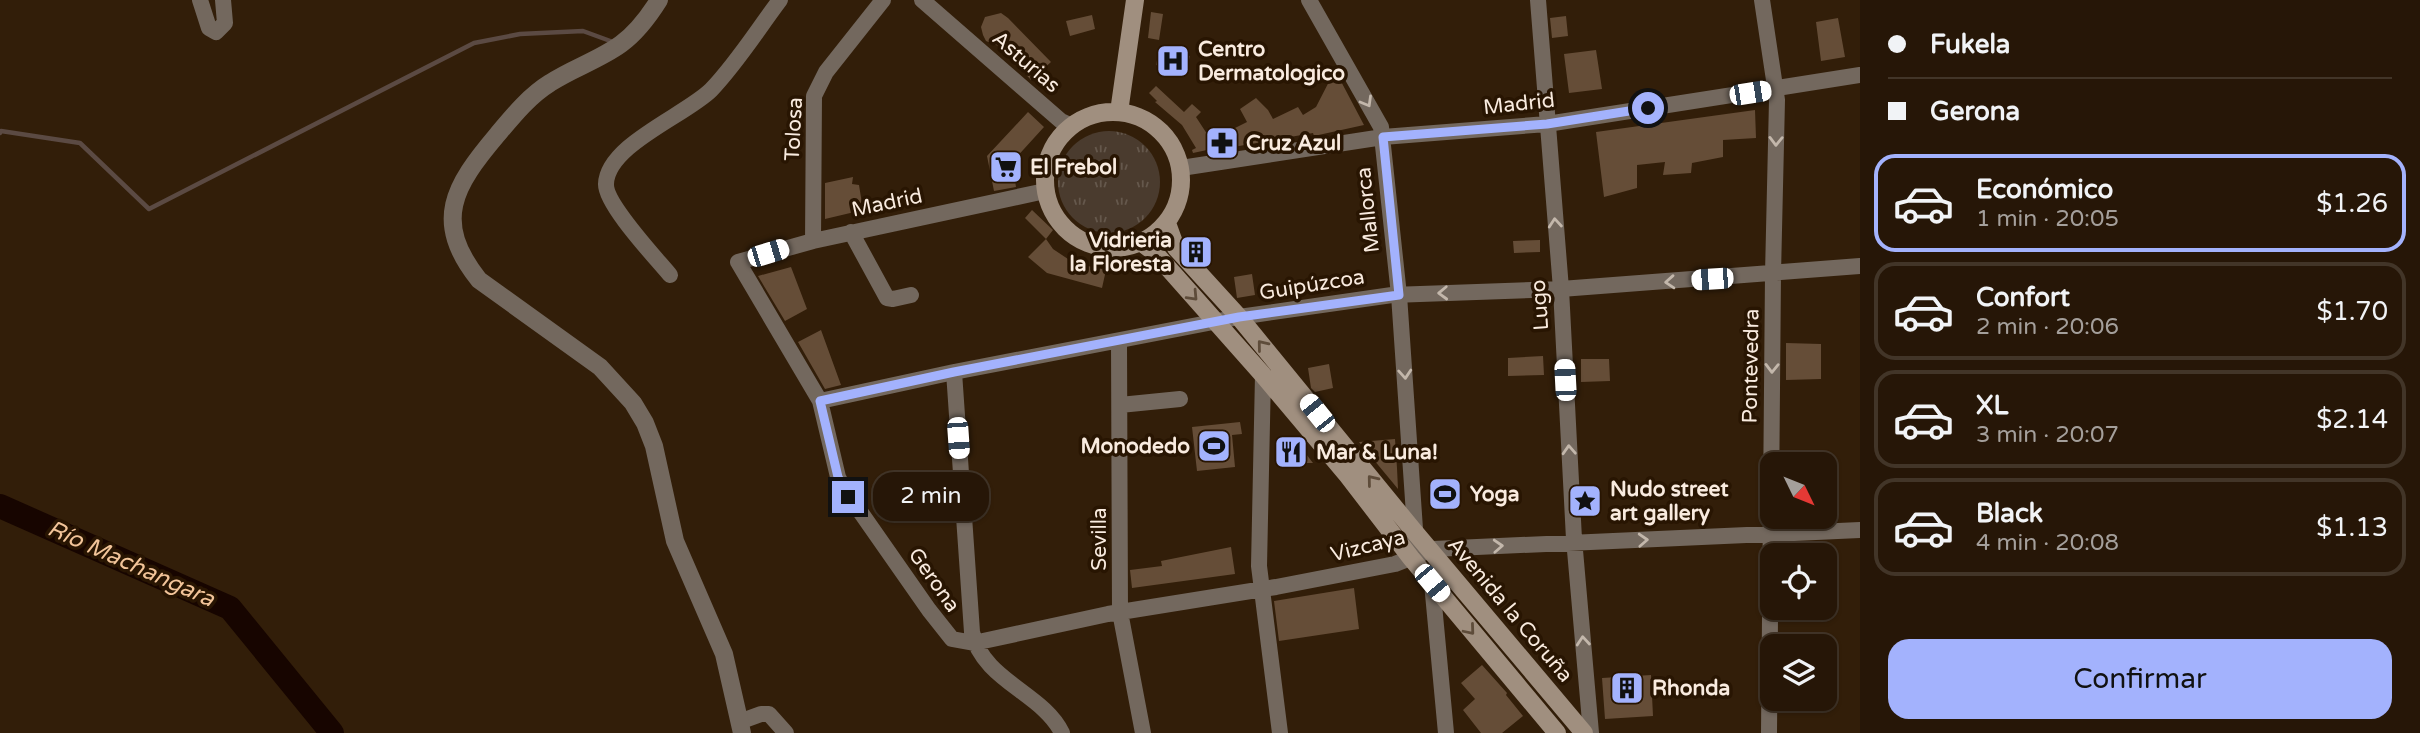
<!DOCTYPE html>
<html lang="es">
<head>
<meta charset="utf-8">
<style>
	body { margin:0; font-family:"Varela Round",sans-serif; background:#322315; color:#f1f3f6; height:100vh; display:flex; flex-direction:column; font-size:26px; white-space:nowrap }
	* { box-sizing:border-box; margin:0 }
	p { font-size:23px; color:#a49f9b }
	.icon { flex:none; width:38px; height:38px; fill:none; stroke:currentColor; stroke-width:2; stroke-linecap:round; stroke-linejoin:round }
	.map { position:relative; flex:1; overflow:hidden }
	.sheet { display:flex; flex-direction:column; background:#261607; width:560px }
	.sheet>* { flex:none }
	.banner { display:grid; align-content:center; height:154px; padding:0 28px; background:#261607 }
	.needle { width:46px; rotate:133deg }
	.buttons { position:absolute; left:1760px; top:452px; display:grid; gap:14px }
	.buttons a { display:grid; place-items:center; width:77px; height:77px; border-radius:14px; background:#261607; box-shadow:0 2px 5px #0004,0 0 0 2px #423528; font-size:35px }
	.end { position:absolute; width:32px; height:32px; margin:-16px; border:9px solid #a3b2fd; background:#111; box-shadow:0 0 0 4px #111 }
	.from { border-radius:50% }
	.bubble { position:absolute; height:49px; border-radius:21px; background:#261607; box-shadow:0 2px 5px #0004,0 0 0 2px #423528; font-size:23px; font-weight:600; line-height:49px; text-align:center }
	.car { position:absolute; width:21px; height:42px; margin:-21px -10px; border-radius:9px; box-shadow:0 0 5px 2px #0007; background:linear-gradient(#fff 24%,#345 0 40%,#fff 0 76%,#345 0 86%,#fff 0) }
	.banner b { display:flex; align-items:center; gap:24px; height:66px; font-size:26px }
	.banner b+b { border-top:2px solid #423528 }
	.banner i { width:18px; height:18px; background:#f1f3f6 }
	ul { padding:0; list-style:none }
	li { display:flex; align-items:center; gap:21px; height:98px; margin:0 14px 10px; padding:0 14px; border:4px solid #423528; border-radius:21px }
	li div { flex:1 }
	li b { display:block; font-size:26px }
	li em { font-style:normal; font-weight:600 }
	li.current { border-color:#a3b2fd }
	li>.icon { width:63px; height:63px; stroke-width:1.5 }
	.cta { display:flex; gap:14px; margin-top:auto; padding:14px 28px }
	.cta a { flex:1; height:80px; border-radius:21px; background:#a3b2fd; color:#111; font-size:28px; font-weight:600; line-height:80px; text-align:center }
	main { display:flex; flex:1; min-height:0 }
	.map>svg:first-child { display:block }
</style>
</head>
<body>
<main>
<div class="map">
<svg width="1860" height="733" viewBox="0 0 1860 733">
	<defs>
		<pattern id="grass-tufts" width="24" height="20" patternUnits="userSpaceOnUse" patternTransform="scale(1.75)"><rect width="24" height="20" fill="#4a3b2e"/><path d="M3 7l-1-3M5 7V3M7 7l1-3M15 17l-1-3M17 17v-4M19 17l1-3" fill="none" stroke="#65584c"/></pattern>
	</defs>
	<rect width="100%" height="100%" fill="#321e09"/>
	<!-- grass -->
	<path fill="url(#grass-tufts)" d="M1058 182a51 51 0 1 1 102 0a51 51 0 1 1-102 0Z"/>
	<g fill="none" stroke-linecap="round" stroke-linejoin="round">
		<!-- stream -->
		<path stroke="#5b4a43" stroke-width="4.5" d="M0,133l1,-2 79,12 69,66 325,-166 46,-9 63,-3 30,11"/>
		<!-- river -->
		<path stroke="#170500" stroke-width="24" d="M0,506l230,102 102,125"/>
	</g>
	<!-- building -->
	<path fill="#654d37" d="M1151,12l12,2 -4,26 -11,-2z
		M1001,13l7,5 43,44 -20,18 -30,-33 -15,-6 -3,-6 -2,-8 4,-10z
		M1092,15l3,14 -25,7 -4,-15z
		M1566,16l2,20 -16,2 -2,-20z
		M1838,18l7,39 -24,4 -5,-39z
		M1159,50l31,6 -4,16 -30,-7z
		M1596,50l6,39 -33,4 -5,-39z
		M1335,70l29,55 -50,11 -1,-3 -91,16 -1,-2 -28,6 -1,-3 4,-2 -14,-23 -27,-23 2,-1 -8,-8 7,-7 28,26 8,-8 9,8 -5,5 15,23 36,-18 -7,-13 16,-11 12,12 5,9 25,-12 5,8 13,-8z
		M1755,110l1,28 -33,2v17l-31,6 -1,10 -28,2 2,-13 -28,3v23l-33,9 -8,-65z
		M1028,112l16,15 -32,35 4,25 -22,4 -7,-35z
		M853,177l-1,7 7,1 4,25 -38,9v-36z
		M1032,210l21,20 -7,9 -21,-21z
		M1046,239l7,10 21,14 32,7 -4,18 -55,-15 -19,-16z
		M1540,240v12l-26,1 -1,-12z
		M791,267l16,42 -22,12 -27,-45z
		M1252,274l3,21 -18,3 -3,-21z
		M821,330l20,55 -16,4 -27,-47z
		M1786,343l35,1v35l-35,1z
		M1543,356l1,19 -36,1v-18z
		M1581,359h28l1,22 -29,1z
		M1329,364l4,24 -18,4 -4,-4 -3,-20z
		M1240,422l2,12 -10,1 3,32 -38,4 -5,-44z
		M1293,437l20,26h-35v-23z
		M1395,439l2,29 1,21 -39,-47z
		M1455,484l1,18 -21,2 -2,-19z
		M1231,547l4,27 -103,14 -2,-18 32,-4 -1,-5z
		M1354,588l5,41 -80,12 -5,-40z
		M1482,665l25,28 -1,2 17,21 -21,17h-21l-18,-23 12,-11 -14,-16z
		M1651,675l2,41 -48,3 -3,-41z"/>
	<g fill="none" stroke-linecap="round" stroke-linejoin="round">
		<!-- minor -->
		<path stroke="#73685e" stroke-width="16" d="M200,0l9,28 7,4 9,-9 -2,-23
			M922,0l139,121 11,5
			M1309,0l72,127 18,168 16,234 -4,29
			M1538,0l23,289 13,250 17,194
			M1762,0l15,100 -4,174 -4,459
			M1181,168l202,-31 164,-13 313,-49
			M1045,191l-232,50 -75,21 82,139 18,76 5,10 86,123 23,29 22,4 134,-29 168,-27 119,-23 38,-15 427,-19
			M851,232l36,66 6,1 18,-4
			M813,241l1,-145 12,-24 57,-72
			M670,275c-14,-17 -65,-71 -64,-91 1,-39 80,-69 105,-94 26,-27 47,-61 69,-90
			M1119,342l1,270 23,121
			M954,372l18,260c11,49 71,61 90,101
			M1263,375l-4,191 21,167
			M820,401l134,-29 285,-55 153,-22 169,-6 299,-23
			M1120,405l60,-6
			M1432,583l14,150
			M739,722l22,-8h8l17,19"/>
		<!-- tertiary -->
		<path stroke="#73685e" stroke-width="18" d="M659,0c-10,16 -23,33 -38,44 -22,16 -48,24 -71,39 -21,13 -37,33 -53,52 -43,51 -65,86 -18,145l121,87 33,36 12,20 9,23 21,95 49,113 18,79"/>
		<!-- secondary -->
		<path stroke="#a08f7f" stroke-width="18" d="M1045 180a68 68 0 1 1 136 0a68 68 0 1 1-136 0Z
			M1119,112l16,-112
			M1167,223l9,25 63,69 174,213 171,203
			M1142,243l12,9 109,123 85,101 63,82 146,175"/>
	</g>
	<!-- one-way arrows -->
	<defs><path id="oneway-chevron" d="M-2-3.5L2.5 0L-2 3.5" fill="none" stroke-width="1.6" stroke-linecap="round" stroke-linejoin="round" transform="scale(1.75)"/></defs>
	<g stroke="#c3b7ab">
		<use href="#oneway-chevron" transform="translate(1367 102) rotate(60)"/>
		<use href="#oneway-chevron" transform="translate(1776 141) rotate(91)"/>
		<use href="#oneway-chevron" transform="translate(1555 223) rotate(-95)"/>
		<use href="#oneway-chevron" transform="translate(1670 282) rotate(176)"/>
		<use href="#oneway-chevron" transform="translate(1443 293) rotate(178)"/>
		<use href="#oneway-chevron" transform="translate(1772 368) rotate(91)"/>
		<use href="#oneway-chevron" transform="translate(1405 374) rotate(86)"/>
		<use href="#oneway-chevron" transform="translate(1569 450) rotate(-93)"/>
		<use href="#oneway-chevron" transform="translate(1643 540) rotate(-3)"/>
		<use href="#oneway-chevron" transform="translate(1498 546) rotate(-3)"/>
		<use href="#oneway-chevron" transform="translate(1583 641) rotate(-95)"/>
	</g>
	<g stroke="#5e4c3a">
		<use href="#oneway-chevron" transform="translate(1193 296) rotate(47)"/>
		<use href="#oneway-chevron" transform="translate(1262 345) rotate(-129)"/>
		<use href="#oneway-chevron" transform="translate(1372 480) rotate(-129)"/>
		<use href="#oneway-chevron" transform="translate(1470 630) rotate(50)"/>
	</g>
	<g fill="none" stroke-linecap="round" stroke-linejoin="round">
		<!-- route -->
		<path stroke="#a3b2fd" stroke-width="9" d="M848,497l-10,-20 -18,-76 134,-29 285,-55 160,-22 -16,-158 164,-13 101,-16"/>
	</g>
	<!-- icons -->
	<defs>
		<symbol id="hospital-square" viewBox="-11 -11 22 22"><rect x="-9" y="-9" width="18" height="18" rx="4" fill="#a3b2fd" stroke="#281502"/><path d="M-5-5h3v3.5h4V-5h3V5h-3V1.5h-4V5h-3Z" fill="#111"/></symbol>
		<symbol id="pharmacy-square" viewBox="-11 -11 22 22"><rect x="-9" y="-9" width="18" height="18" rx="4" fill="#a3b2fd" stroke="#281502"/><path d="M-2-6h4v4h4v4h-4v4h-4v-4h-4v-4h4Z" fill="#111"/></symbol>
		<symbol id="supermarket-square" viewBox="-11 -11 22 22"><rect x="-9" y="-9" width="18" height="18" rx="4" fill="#a3b2fd" stroke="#281502"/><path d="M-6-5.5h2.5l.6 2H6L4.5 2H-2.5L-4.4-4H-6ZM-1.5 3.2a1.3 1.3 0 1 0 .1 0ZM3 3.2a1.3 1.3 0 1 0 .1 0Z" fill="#111"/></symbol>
		<symbol id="building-square" viewBox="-11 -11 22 22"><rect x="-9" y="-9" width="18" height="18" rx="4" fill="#a3b2fd" stroke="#281502"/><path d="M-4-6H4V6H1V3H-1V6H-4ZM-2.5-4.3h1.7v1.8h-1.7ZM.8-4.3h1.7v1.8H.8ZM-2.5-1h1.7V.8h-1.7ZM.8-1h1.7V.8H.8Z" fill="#111"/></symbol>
		<symbol id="stadium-square" viewBox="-11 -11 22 22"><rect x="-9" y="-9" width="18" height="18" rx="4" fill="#a3b2fd" stroke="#281502"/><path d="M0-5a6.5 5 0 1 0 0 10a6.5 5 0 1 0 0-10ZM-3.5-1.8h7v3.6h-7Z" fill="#111"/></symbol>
		<symbol id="restaurant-square" viewBox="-11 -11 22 22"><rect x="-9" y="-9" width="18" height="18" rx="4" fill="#a3b2fd" stroke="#281502"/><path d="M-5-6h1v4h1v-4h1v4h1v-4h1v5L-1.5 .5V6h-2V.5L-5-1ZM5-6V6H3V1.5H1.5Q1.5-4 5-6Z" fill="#111"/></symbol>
		<symbol id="sight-square" viewBox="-11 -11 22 22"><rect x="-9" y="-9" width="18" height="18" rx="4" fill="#a3b2fd" stroke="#281502"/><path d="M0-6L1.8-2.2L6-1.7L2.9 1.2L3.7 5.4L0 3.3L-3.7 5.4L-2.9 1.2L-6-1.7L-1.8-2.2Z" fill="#111"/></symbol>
	</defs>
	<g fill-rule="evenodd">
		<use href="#hospital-square" x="1154" y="42" width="38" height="38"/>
		<use href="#pharmacy-square" x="1203" y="124" width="38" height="38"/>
		<use href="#supermarket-square" x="987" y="148" width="38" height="38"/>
		<use href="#building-square" x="1177" y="233" width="38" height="38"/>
		<use href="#stadium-square" x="1195" y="427" width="38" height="38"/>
		<use href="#restaurant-square" x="1272" y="433" width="38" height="38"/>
		<use href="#stadium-square" x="1426" y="475" width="38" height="38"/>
		<use href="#sight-square" x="1566" y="482" width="38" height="38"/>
		<use href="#building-square" x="1608" y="669" width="38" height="38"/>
	</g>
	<g text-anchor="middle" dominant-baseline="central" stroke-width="7" stroke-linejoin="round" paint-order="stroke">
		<!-- poi labels -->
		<g font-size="21" font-weight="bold" fill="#f9ebdf" stroke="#281502" text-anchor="start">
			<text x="1198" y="49">Centro<tspan x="1198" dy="24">Dermatologico</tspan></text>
			<text x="1246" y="143">Cruz Azul</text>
			<text x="1030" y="167">El Frebol</text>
			<text x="1172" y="240" text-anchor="end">Vidrieria<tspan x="1172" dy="24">la Floresta</tspan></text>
			<text x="1190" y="446" text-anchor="end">Monodedo</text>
			<text x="1316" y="452">Mar &amp; Luna!</text>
			<text x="1610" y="489">Nudo street<tspan x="1610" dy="24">art gallery</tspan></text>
			<text x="1470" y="494">Yoga</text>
			<text x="1652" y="688">Rhonda</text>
		</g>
		<!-- street labels -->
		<g font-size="21" fill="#f9ebdf" stroke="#281502">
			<text transform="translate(1026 62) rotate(41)">Asturias</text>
			<text transform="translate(1519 104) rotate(-6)">Madrid</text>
			<text transform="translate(794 129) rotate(-87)">Tolosa</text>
			<text transform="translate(887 203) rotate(-12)">Madrid</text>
			<text transform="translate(1368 210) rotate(-96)">Mallorca</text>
			<text transform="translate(1312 285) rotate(-9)">Guipúzcoa</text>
			<text transform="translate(1540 305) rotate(-94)">Lugo</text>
			<text transform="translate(1751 366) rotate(-89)">Pontevedra</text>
			<text transform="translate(1099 539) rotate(-90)">Sevilla</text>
			<text transform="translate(1368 546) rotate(-14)">Vizcaya</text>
			<text transform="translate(934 580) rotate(55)">Gerona</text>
			<text transform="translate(1510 610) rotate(50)">Avenida la Coruña</text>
		</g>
		<!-- water labels -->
		<g font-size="23" font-style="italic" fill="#f2c499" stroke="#281502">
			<text transform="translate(131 564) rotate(24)">Río Machangara</text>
		</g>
	</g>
</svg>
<div class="buttons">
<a><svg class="needle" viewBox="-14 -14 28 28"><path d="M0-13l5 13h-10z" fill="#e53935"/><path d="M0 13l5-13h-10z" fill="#a49f9b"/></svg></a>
<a><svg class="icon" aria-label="locate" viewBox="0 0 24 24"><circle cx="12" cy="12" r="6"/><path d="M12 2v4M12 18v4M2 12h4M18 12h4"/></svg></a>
<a><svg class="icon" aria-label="layers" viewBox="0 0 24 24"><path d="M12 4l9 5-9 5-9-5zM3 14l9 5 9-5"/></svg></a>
</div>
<i class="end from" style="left:1648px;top:108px"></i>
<i class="end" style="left:848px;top:497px"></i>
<div class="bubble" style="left:873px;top:472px;width:116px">2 min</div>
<i class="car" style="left:1750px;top:93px;rotate:81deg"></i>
<i class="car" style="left:768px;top:253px;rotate:73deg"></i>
<i class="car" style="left:1712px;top:279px;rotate:266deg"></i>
<i class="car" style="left:1565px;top:380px;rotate:357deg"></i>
<i class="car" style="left:1317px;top:413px;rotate:321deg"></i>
<i class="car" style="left:958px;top:438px;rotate:176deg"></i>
<i class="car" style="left:1432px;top:583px;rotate:140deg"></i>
</div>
<section class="sheet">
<div class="banner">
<b><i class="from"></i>Fukela</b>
<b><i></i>Gerona</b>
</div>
<ul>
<li class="current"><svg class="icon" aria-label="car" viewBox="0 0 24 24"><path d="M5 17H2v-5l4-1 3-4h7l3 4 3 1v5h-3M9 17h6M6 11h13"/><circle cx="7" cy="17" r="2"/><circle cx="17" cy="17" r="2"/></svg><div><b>Económico</b><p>1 min · 20:05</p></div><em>$1.26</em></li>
<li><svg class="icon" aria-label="car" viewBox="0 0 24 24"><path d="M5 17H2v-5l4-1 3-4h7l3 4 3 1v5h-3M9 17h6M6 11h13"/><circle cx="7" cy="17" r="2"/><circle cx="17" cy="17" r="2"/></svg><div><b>Confort</b><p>2 min · 20:06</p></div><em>$1.70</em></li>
<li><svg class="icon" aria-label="car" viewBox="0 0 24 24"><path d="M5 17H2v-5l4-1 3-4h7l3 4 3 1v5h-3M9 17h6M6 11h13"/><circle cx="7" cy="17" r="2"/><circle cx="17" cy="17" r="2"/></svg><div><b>XL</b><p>3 min · 20:07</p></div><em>$2.14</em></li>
<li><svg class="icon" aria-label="car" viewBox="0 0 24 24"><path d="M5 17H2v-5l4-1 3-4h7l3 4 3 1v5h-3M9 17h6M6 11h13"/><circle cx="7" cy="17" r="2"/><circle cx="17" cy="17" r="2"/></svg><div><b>Black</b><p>4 min · 20:08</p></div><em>$1.13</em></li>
</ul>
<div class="cta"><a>Confirmar</a></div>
</section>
</main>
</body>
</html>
